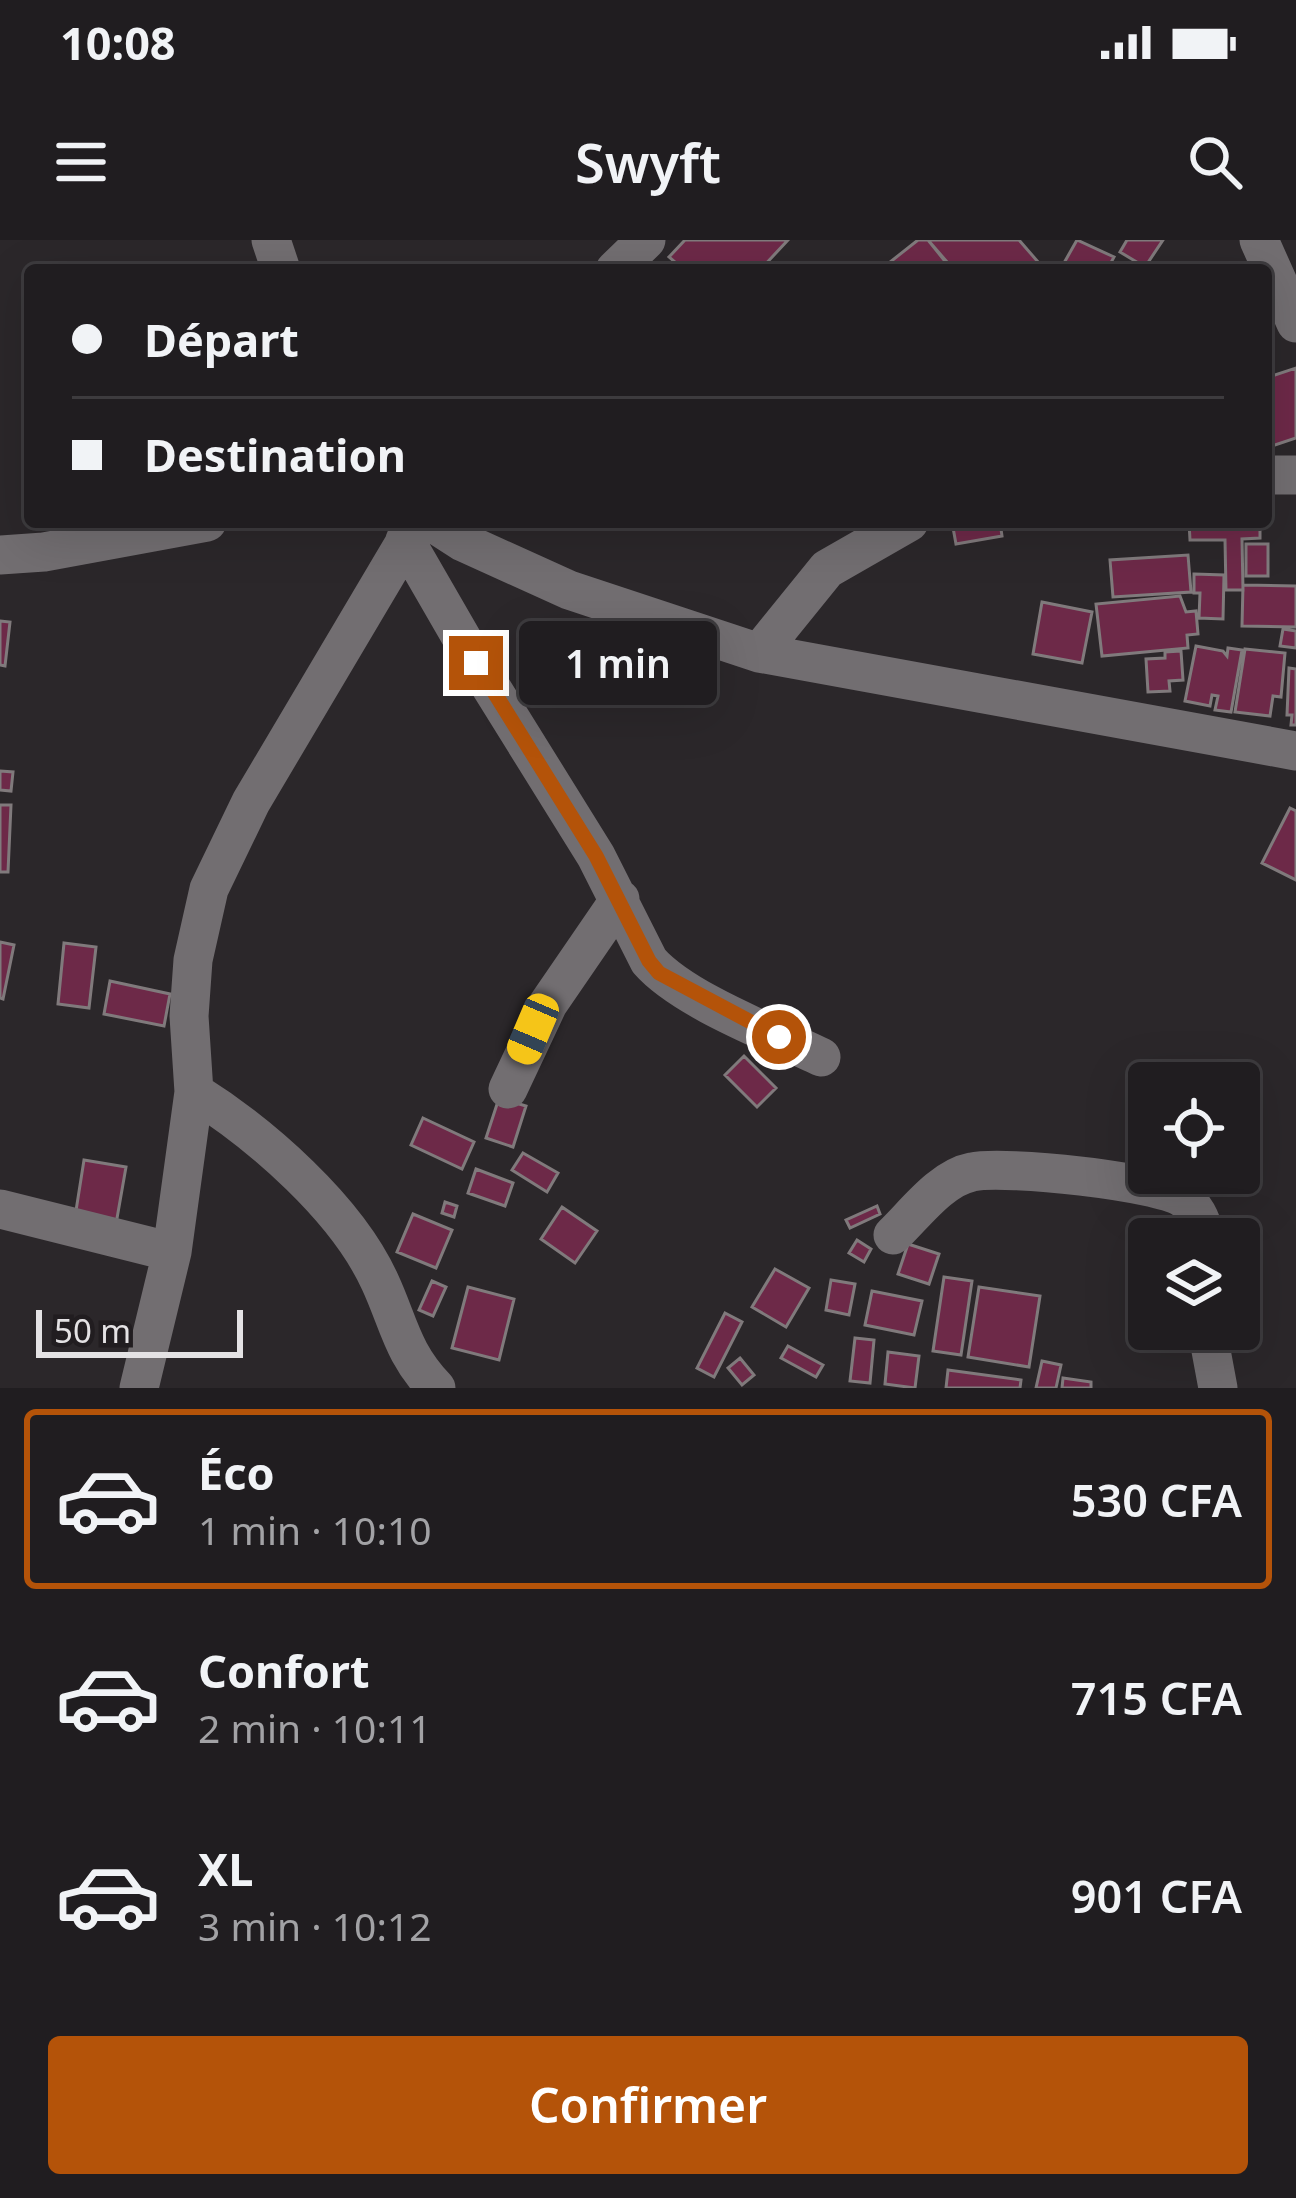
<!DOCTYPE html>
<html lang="fr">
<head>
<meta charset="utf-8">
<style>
	body { margin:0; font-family:"Noto Sans",sans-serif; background:#282629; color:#f1f3f6; height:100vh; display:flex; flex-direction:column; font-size:45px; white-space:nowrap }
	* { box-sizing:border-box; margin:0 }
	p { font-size:39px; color:#a2a2a5 }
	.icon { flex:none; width:66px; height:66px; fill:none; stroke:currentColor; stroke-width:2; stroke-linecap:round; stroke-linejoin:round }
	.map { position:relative; height:1148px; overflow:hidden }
	.panel { display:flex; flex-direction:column; background:#201d20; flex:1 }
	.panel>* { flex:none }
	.top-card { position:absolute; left:24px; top:24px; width:1248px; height:264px; border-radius:12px; box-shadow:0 12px 48px #0002,0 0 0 3px #3d3b3e; display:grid; align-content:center; height:264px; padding:0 48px; background:#201d20 }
	.fabs { position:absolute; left:1128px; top:822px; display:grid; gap:24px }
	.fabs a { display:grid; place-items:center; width:132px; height:132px; border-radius:12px; background:#201d20; box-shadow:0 12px 48px #0002,0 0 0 3px #3d3b3e; font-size:60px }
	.scale { position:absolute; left:36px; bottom:30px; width:207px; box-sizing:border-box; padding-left:12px; border:6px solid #e4e2e4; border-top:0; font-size:33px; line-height:42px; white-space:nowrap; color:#e4e2e4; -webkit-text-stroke:9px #211d20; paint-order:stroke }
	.end { position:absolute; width:54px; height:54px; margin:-27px; border:15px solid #b45309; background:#fff; box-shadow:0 0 0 6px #fff }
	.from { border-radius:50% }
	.bubble { position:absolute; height:84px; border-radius:12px; background:#201d20; box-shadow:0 12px 48px #0002,0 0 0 3px #3d3b3e; font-size:39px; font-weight:600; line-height:84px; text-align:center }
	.car { position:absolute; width:36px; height:72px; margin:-36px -18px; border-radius:15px; box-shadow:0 0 9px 3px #0007; background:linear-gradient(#f5c518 24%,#345 0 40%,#f5c518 0 76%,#345 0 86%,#f5c518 0) }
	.top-card b { display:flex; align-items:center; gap:42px; height:114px; font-size:45px }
	.top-card b+b { border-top:3px solid #3d3b3e }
	.top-card i { width:30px; height:30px; background:#f1f3f6 }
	ul { padding:21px 0 0; list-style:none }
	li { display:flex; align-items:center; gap:36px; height:180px; margin:0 24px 18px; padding:0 24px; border:6px solid transparent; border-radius:12px }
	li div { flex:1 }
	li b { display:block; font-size:45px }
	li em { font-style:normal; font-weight:600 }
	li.active { border-color:#b45309 }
	li>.icon { width:108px; height:108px; stroke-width:1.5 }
	.button { display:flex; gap:24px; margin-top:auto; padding:24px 48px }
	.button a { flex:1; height:138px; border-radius:12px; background:#b45309; color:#fff; font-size:48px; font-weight:600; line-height:138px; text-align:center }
	.status { display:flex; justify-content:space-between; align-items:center; height:84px; padding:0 60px; background:#201d20; direction:ltr }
	.status svg { height:33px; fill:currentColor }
	header { display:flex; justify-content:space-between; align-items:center; height:156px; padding:0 48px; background:#201d20; font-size:54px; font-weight:600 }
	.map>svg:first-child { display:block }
</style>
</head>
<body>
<div class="status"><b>10:08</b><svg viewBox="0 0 49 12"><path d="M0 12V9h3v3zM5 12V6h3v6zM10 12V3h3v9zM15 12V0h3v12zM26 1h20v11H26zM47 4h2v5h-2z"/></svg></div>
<header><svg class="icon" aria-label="menu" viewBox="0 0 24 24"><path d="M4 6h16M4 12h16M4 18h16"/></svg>Swyft<svg class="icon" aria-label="search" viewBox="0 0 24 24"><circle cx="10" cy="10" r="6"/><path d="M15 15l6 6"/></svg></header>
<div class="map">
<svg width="1296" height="1148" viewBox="0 0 1296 1148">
	<rect width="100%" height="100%" fill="#2b272a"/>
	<!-- building -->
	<path fill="#6d2948" stroke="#807a7c" stroke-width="3" d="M685,0h103l-28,30h-76l-15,-13z
		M918,0h10l24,30h-72z
		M928,0h91l26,30h-91z
		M1077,0l37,17 -7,13h-47z
		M1127,0h36l-18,27 -25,-15z
		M1296,128v70l-30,10v-70z
		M952,282h48l2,14 -46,8z
		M1189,282h71v16l-18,1 1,51h-17l-1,-50h-35z
		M1246,304h22v32h-22z
		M1188,315l3,37 -78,5 -3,-37z
		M1194,334l30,1 -1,44 -24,-1 1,-25h-6z
		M1243,345l53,1v41l-54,-1z
		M1180,356l6,16 10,-1 2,23 -11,1 1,13 -86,8 -6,-52z
		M1042,362l50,10 -10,51 -49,-9z
		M0,381l10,1 -5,44 -5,-1z
		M1283,389l13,2v17l-16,-2z
		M1196,406l27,5 4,5 1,-8 14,2 -11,62 -16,-2 3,-14 -6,-1 -2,11 -25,-5z
		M1245,409l40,4 -4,44 -8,-1 -3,20 -35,-4z
		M1181,411l2,29 -14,1 1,10 -22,1 -2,-33 19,-1v-6z
		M1289,428l7,1v56h-5l1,-10h-5z
		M0,531l13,1 -2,19 -11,-1z
		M0,565h11l-3,67h-8z
		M1290,568l6,3v69l-34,-17z
		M0,702l14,3 -11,54 -3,-1z
		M64,703l32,4 -7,61 -31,-4z
		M110,741l60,13 -6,32 -60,-12z
		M744,816l32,32 -19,19 -32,-32z
		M499,858l27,8 -13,41 -27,-9z
		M423,878l51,24 -12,27 -51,-24z
		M523,913l35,20 -11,19 -35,-22z
		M84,920l42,7 -10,57 -41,-7z
		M476,929l37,14 -8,23 -37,-13z
		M445,962l12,4 -3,11 -12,-4z
		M877,966l3,8 -30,14 -4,-8z
		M562,967l35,24 -22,32 -34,-24z
		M413,974l39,16 -16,38 -39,-16z
		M857,1000l14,9 -7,13 -15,-9z
		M908,1004l31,10 -10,30 -31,-10z
		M775,1029l34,19 -23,39 -34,-20z
		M944,1037l28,4 -11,74 -28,-4z
		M831,1040l24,4 -6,31 -23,-5z
		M432,1041l14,6 -13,29 -14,-6z
		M468,1047l46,12 -15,61 -47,-12z
		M979,1047l61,9 -11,71 -61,-10z
		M872,1051l50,10 -8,34 -49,-10z
		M725,1073l17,9 -28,55 -17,-9z
		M855,1098l19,2 -4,43 -20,-2z
		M788,1106l35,19 -7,12 -35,-19z
		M888,1112l31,4 -4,32 -30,-4z
		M740,1118l14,17 -12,10 -14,-17z
		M1042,1121l19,4 -5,23h-20z
		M948,1130l73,10 -1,8h-74z
		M1063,1138l28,4v6h-29z"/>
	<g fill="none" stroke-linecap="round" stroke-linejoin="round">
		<!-- minor -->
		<path stroke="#726e71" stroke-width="39" d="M271,0l10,30
			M1259,0l37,83
			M615,30l31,-30
			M1266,235h30
			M432,282l31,20 106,48 190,63 537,98
			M405,300l71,123 120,193 53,105c34,39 124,73 172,96
			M0,315l44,-3 163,-30
			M759,413l68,-84 82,-47
			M508,849l40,-85 72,-105
			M194,852c67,42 153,117 186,190 19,41 22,71 56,106
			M0,969l172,43
			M893,995c22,-21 48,-57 79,-63 32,-7 188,9 212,27 13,9 19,26 22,40
			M1207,1089l11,59
			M139,1148l33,-136 22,-160 -5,-76 4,-56 16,-71 42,-87 166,-280"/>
	</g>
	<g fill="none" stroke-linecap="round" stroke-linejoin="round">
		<!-- route -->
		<path stroke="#b45309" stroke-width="15" d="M476,423l120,193 53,105 10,12 120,64"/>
	</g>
</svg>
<div class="fabs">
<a><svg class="icon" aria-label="locate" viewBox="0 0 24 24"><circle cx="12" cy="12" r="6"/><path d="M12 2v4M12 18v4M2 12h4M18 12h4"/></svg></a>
<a><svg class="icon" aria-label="layers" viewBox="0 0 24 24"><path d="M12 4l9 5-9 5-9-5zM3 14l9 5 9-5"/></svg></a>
</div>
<div class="scale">50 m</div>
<i class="end from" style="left:779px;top:797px"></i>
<i class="end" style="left:476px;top:423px"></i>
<div class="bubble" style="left:519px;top:381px;width:198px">1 min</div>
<i class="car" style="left:533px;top:789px;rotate:203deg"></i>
<div class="top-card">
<b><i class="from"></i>Départ</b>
<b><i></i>Destination</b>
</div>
</div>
<section class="panel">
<ul>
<li class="active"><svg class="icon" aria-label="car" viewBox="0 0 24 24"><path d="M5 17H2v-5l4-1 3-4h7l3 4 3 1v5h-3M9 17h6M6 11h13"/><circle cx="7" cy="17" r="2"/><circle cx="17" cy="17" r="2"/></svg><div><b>Éco</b><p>1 min · 10:10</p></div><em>530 CFA</em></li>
<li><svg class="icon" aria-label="car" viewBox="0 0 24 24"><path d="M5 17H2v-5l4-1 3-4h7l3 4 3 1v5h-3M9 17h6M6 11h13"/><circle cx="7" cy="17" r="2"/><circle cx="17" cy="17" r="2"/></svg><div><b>Confort</b><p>2 min · 10:11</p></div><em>715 CFA</em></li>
<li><svg class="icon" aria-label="car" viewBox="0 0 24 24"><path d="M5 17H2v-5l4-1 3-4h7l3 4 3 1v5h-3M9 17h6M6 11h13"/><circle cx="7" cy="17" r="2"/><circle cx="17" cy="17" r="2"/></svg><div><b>XL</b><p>3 min · 10:12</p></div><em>901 CFA</em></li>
</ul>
<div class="button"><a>Confirmer</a></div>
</section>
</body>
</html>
